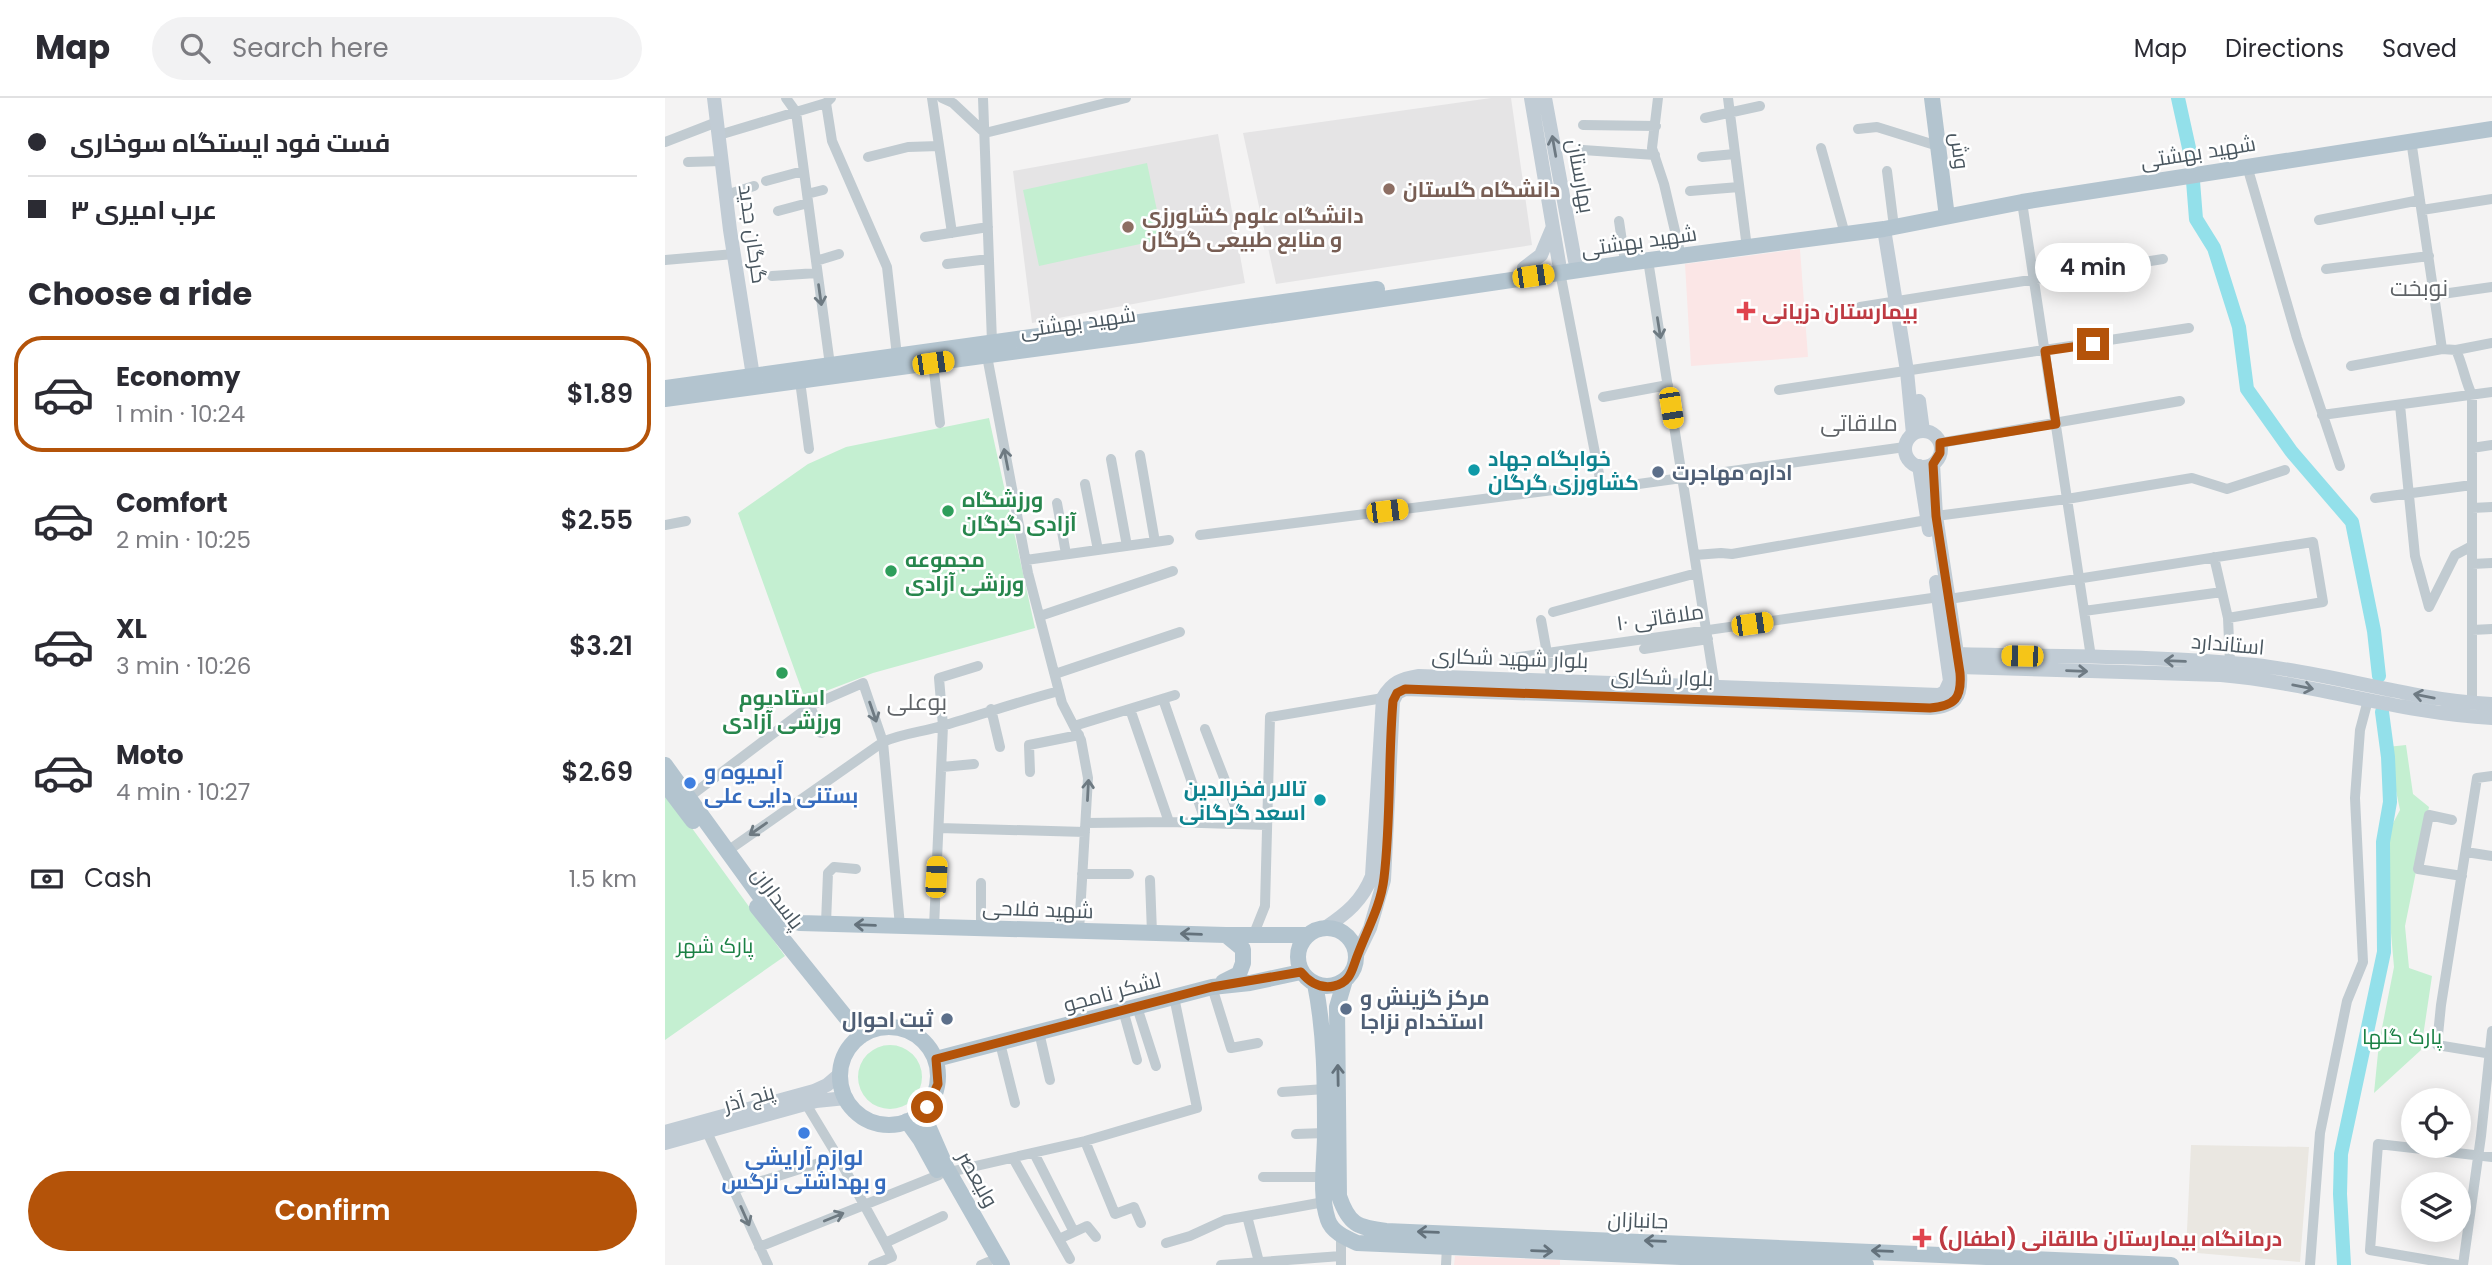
<!DOCTYPE html>
<html lang="en">
<head>
<meta charset="utf-8">
<style>
	body { margin:0; font-family:Poppins,Cairo,sans-serif; background:#f2f2f3; color:#2b2b33; height:100vh; display:flex; flex-direction:column; font-size:26px; white-space:nowrap }
	* { box-sizing:border-box; margin:0 }
	p { font-size:23px; color:#7c7c81 }
	.icon { flex:none; width:38px; height:38px; fill:none; stroke:currentColor; stroke-width:2; stroke-linecap:round; stroke-linejoin:round }
	.map { position:relative; flex:1; overflow:hidden }
	.panel { display:flex; flex-direction:column; background:#fff; width:665px }
	.panel>* { flex:none }
	.top-card { display:grid; align-content:center; height:154px; padding:0 28px; background:#fff }
	.buttons { position:absolute; left:1736px; top:990px; display:grid; gap:14px }
	.buttons a { display:grid; place-items:center; width:70px; height:70px; border-radius:50%; background:#fff; box-shadow:0 4px 18px #0003; font-size:35px }
	.end { position:absolute; width:32px; height:32px; margin:-16px; border:9px solid #b45309; background:#fff; box-shadow:0 0 0 4px #fff }
	.from { border-radius:50% }
	.bubble { position:absolute; height:49px; border-radius:24px; background:#fff; box-shadow:0 4px 18px #0003; font-size:23px; font-weight:600; line-height:49px; text-align:center }
	.car { position:absolute; width:21px; height:42px; margin:-21px -10px; border-radius:9px; box-shadow:0 0 5px 2px #0007; background:linear-gradient(#f5c518 24%,#345 0 40%,#f5c518 0 76%,#345 0 86%,#f5c518 0) }
	.top-card b { display:flex; align-items:center; gap:24px; height:66px; font-size:26px }
	.top-card b+b { border-top:2px solid #e1e1e2 }
	.top-card i { width:18px; height:18px; background:#2b2b33 }
	ul { padding:0; list-style:none }
	li { display:flex; align-items:center; gap:21px; height:116px; margin:0 14px 10px; padding:0 14px; border:4px solid transparent; border-radius:28px }
	li div { flex:1 }
	li b { display:block; font-size:26px }
	li em { font-style:normal; font-weight:600 }
	li.on { border-color:#b45309 }
	li>.icon { width:63px; height:63px; stroke-width:1.5 }
	h2 { padding:0 28px; font-size:32px; line-height:84px }
	.pay { display:flex; align-items:center; gap:18px; height:77px; padding:0 28px; font-size:26px }
	.pay p { margin-inline-start:auto }
	.cta { display:flex; gap:14px; margin-top:auto; padding:14px 28px }
	.cta a { flex:1; height:80px; border-radius:42px; background:#b45309; color:#fff; font-size:28px; font-weight:600; line-height:80px; text-align:center }
	header { display:flex; align-items:center; gap:42px; box-sizing:border-box; height:98px; padding:0 35px; background:#fff; border-bottom:2px solid #e1e1e2 }
	header strong { font-size:33px }
	nav { display:flex; gap:38px; margin-inline-start:auto; font-size:24px }
	.search { width:490px; height:63px; background:#f2f2f3; display:flex; align-items:center; gap:18px; box-sizing:border-box; padding:0 24px; border-radius:38px; color:#7c7c81; font-size:26px }
	main { display:flex; flex:1; min-height:0 }
	.map>svg:first-child { display:block }
</style>
</head>
<body>
<header>
<strong>Map</strong>
<div class="search"><svg class="icon" aria-label="search" viewBox="0 0 24 24"><circle cx="10" cy="10" r="6"/><path d="M15 15l6 6"/></svg>Search here</div>
<nav><a>Map</a><a>Directions</a><a>Saved</a></nav>
</header>
<main>
<section class="panel">
<div class="top-card">
<b><i class="from"></i>فست فود ایستگاه سوخاری</b>
<b><i></i>۳ عرب امیری</b>
</div>
<h2>Choose a ride</h2>
<ul>
<li class="on"><svg class="icon" aria-label="car" viewBox="0 0 24 24"><path d="M5 17H2v-5l4-1 3-4h7l3 4 3 1v5h-3M9 17h6M6 11h13"/><circle cx="7" cy="17" r="2"/><circle cx="17" cy="17" r="2"/></svg><div><b>Economy</b><p>1 min · 10:24</p></div><em>$1.89</em></li>
<li><svg class="icon" aria-label="car" viewBox="0 0 24 24"><path d="M5 17H2v-5l4-1 3-4h7l3 4 3 1v5h-3M9 17h6M6 11h13"/><circle cx="7" cy="17" r="2"/><circle cx="17" cy="17" r="2"/></svg><div><b>Comfort</b><p>2 min · 10:25</p></div><em>$2.55</em></li>
<li><svg class="icon" aria-label="car" viewBox="0 0 24 24"><path d="M5 17H2v-5l4-1 3-4h7l3 4 3 1v5h-3M9 17h6M6 11h13"/><circle cx="7" cy="17" r="2"/><circle cx="17" cy="17" r="2"/></svg><div><b>XL</b><p>3 min · 10:26</p></div><em>$3.21</em></li>
<li><svg class="icon" aria-label="car" viewBox="0 0 24 24"><path d="M5 17H2v-5l4-1 3-4h7l3 4 3 1v5h-3M9 17h6M6 11h13"/><circle cx="7" cy="17" r="2"/><circle cx="17" cy="17" r="2"/></svg><div><b>Moto</b><p>4 min · 10:27</p></div><em>$2.69</em></li>
</ul>
<div class="pay"><svg class="icon" aria-label="cash" viewBox="0 0 24 24"><path d="M3 7h18v10H3z"/><circle cx="12" cy="12" r="2"/></svg>Cash<p>1.5 km</p></div>
<div class="cta"><a>Confirm</a></div>
</section>
<div class="map">
<svg width="1827" height="1167" viewBox="0 0 1827 1167">
	<rect width="100%" height="100%" fill="#f4f3f3"/>
	<!-- commercial -->
	<path fill="#eae7e1" d="M1526,1047l118,2 -9,115 -114,-10z"/>
	<!-- education -->
	<path fill="#e5e4e5" d="M826,0h20l21,147 -256,39 -33,-151z
		M553,36l27,149 -213,40 -19,-152z"/>
	<!-- medical -->
	<path fill="#fbe6e6" d="M1135,151l8,108 -117,9 -6,-102z
		M790,1158l105,4v5h-106z"/>
	<!-- green -->
	<path fill="#c4efd1" d="M482,65l16,76 -124,27 -16,-76z
		M324,320l46,210 -162,45 -68,26 -67,-186 70,-49 38,-17z
		M1741,647l7,49 16,13 -24,119 4,42 23,8 -11,74 -47,43 5,-50 15,-76 -11,-125 17,-32 -13,-63z
		M0,693l120,165 -120,84z
		M193 979a32 32 0 1 1 64 0a32 32 0 1 1-64 0Z"/>
	<g fill="none" stroke-linecap="round" stroke-linejoin="round">
		<!-- river -->
		<path stroke="#93e0ea" stroke-width="14" d="M1513,0l13,59
			M1528,83l3,38 18,29 25,79 8,62 44,62 61,71 22,109 5,45
			M1679,1167l-4,-71 1,-40 43,-202 -1,-110 7,-40 -2,-45 -6,-45"/>
		<!-- street -->
		<path stroke="#c1cbd1" stroke-width="10" d="M121,0l10,14 34,253
			M267,0l20,135
			M277,0l11,5 32,30 141,-35
			M318,0l9,244
			M993,0l-6,50 12,36 15,64
			M1063,0l18,142
			M161,5l6,38 55,126 10,89
			M1040,20l55,-12
			M918,27l73,1
			M1193,31l19,-2 61,19
			M54,37l107,-32 5,-5
			M1746,42l31,209
			M0,44l52,-20
			M1156,50l22,79
			M918,52l72,5
			M203,59l40,-10 31,-1
			M1037,59l33,-3
			M23,64l34,-1
			M1582,68l50,172 43,128
			M1222,73l6,48
			M101,83l37,-10
			M1025,93l49,-4
			M142,96l16,-4
			M61,97l28,-9
			M1357,104l69,455
			M1757,112l70,-11
			M113,113l30,-8
			M1654,122l101,-20
			M954,123l5,34
			M260,139l63,-10
			M0,162l69,-6
			M983,162l67,427
			M151,163l23,-7
			M282,166l42,-5
			M1661,171l103,-13
			M107,178l45,-3
			M1770,197l57,-8
			M1195,209l303,-48
			M1791,252l36,-7
			M322,258l41,217 34,130 19,37 7,38 -9,153
			M268,265l7,60
			M1686,268l91,-17 14,1c7,15 9,31 16,45v308
			M135,283l9,68
			M1114,292l410,-62
			M938,299l65,-12
			M1735,307l15,151 14,51
			M1657,317l170,-23
			M1275,345l240,-42
			M1807,350l20,-3
			M475,357l15,87
			M446,361l16,87
			M420,386l13,66
			M959,388l281,-39
			M1710,400l97,-13
			M392,405l9,51
			M1807,410l20,-1
			M1271,418l131,-17 125,-21 35,11 58,-19
			M0,427l21,-4
			M535,437l401,-51 -41,-212
			M1030,457l26,-2 11,1 195,-34
			M1549,459l14,61 2,45
			M361,462l143,-20
			M1807,466l20,-1
			M1284,501l364,-57 10,60 -95,16
			M1764,509l26,-52 17,-9
			M1419,513l138,-19
			M888,514l144,-39
			M375,518l133,-45
			M876,522l11,61
			M1807,532l20,-1
			M979,551l64,-10
			M847,560l427,-61
			M390,576l125,-42
			M498,601l43,124
			M145,608l11,27
			M326,611l9,38
			M465,611l39,113
			M409,628l101,-31
			M540,631l37,95
			M277,669l32,-3
			M365,674l-1,-27 50,-10
			M1827,678l-15,2 -36,227 -4,40 55,9
			M24,699l121,-91 53,-23 20,59 17,184
			M1787,722l-23,-5 -11,54 44,7
			M421,725l83,-1 98,3
			M274,730l146,4
			M61,754l157,-110c20,-9 41,-10 62,-17 38,-11 76,-24 114,-34
			M1801,754l26,4
			M417,776h47
			M485,782l2,53
			M316,785v45
			M161,825l2,-50 6,-6 22,2
			M269,829l9,-201 -4,-48 39,-12
			M588,838l12,-30 5,-189 113,-19
			M547,889l19,61 27,-5
			M472,909l19,59
			M458,912l14,50
			M374,934l11,48
			M335,945l15,60
			M617,994l43,-3
			M141,1006l32,53 47,86 58,-27
			M42,1034l61,133
			M631,1036l29,-1
			M420,1043l30,73 19,-7 7,16
			M369,1055l40,79
			M348,1060l57,101
			M284,1074l136,-31 112,-33 -23,-111
			M598,1079h61
			M68,1092l105,-33
			M582,1118l12,46
			M676,1137v30
			M394,1141l28,-13 9,11
			M501,1145l24,-7 35,-16 99,-18
			M94,1149l180,-72
			M208,1167l19,-8 -7,-14
			M316,1167l7,-3
			M556,1167l120,-9
			M781,1167l1,-18
			M1645,1167l10,-132 27,-132 16,-39 -8,-164 5,-68 8,-30
			M1793,1167l-88,-15 8,-106 114,13
			M1798,1167l18,-129 11,-105"/>
		<!-- secondary -->
		<path stroke="#c1ccd5" stroke-width="14" d="M49,0l16,132 23,146
			M866,0l28,165
			M880,0l30,163
			M1219,131l23,142 6,63
			M859,170l17,-13 11,-26
			M1254,303l4,30
			M1240 351a18 18 0 1 1 36 0a18 18 0 1 1-36 0Z
			M1254,368l10,64
			M1292,556c99,3 200,1 298,11 80,9 157,35 237,39
			M1294,569l262,8c91,8 179,38 271,43
			M660,830c22,-15 37,-27 47,-52l11,-178c9,-16 18,-19 36,-22l520,19 6,-3 5,-11 -14,-99
			M691,859l14,-29 14,-48 9,-179 4,-8 8,-4 525,19c25,-2 32,-10 30,-35l-24,-157 -3,-52
			M0,1034l149,-41 13,-6 13,-11
			M0,1045l151,-42 30,-3"/>
		<!-- primary -->
		<path stroke="#b3c4cf" stroke-width="16" d="M1267,0l14,111
			M0,290l712,-99
			M0,301l473,-64 489,-72 257,-34 138,-27 470,-73
			M0,667l105,145 11,8 19,5 426,12h82
			M0,686l28,37
			M92,809l104,129
			M633 859a29 29 0 1 1 58 0a29 29 0 1 1-58 0Z
			M680,882l-8,27 2,189c10,29 18,31 47,35l785,34
			M558,884l16,-8 4,-11v-14l-17,-14
			M650,886c10,49 10,100 10,150 0,27 -6,60 3,86 4,12 18,18 29,23l509,22
			M175 978a49 49 0 1 1 98 0a49 49 0 1 1-98 0Z
			M271,961l276,-72 38,-4 51,-11
			M257,1014l24,55 56,98
			M242,1023l13,18 17,31"/>
	</g>
	<!-- one-way arrows -->
	<defs><path id="oneway-shaft" d="M-6 0H5M1.5-3L5.5 0L1.5 3" fill="none" stroke-width="1.6" stroke-linecap="round" stroke-linejoin="round" transform="scale(1.75)"/></defs>
	<g stroke="#6e7a83">
		<use href="#oneway-shaft" transform="translate(889 48) rotate(-100)"/>
		<use href="#oneway-shaft" transform="translate(1510 563) rotate(-178)"/>
		<use href="#oneway-shaft" transform="translate(1412 573) rotate(2)"/>
		<use href="#oneway-shaft" transform="translate(1638 589) rotate(11)"/>
		<use href="#oneway-shaft" transform="translate(1759 598) rotate(-169)"/>
	</g>
	<g stroke="#6e7a82">
		<use href="#oneway-shaft" transform="translate(155 197) rotate(82)"/>
		<use href="#oneway-shaft" transform="translate(994 230) rotate(81)"/>
		<use href="#oneway-shaft" transform="translate(341 361) rotate(-101)"/>
		<use href="#oneway-shaft" transform="translate(208 614) rotate(71)"/>
		<use href="#oneway-shaft" transform="translate(423 692) rotate(-87)"/>
		<use href="#oneway-shaft" transform="translate(93 731) rotate(145)"/>
		<use href="#oneway-shaft" transform="translate(80 1118) rotate(66)"/>
		<use href="#oneway-shaft" transform="translate(169 1119) rotate(-22)"/>
	</g>
	<g stroke="#64727c">
		<use href="#oneway-shaft" transform="translate(200 827) rotate(-178)"/>
		<use href="#oneway-shaft" transform="translate(526 836) rotate(-178)"/>
		<use href="#oneway-shaft" transform="translate(673 977) rotate(-91)"/>
		<use href="#oneway-shaft" transform="translate(763 1134) rotate(-178)"/>
		<use href="#oneway-shaft" transform="translate(990 1143) rotate(-178)"/>
		<use href="#oneway-shaft" transform="translate(877 1153) rotate(2)"/>
		<use href="#oneway-shaft" transform="translate(1217 1153) rotate(-178)"/>
	</g>
	<g fill="none" stroke-linecap="round" stroke-linejoin="round">
		<!-- route -->
		<path stroke="#b45309" stroke-width="9" d="M262,1009l11,-23 -2,-25 276,-72 89,-15c8,10 19,17 33,14 18,-4 18,-18 24,-32 9,-24 23,-49 26,-76 7,-58 4,-118 9,-177l4,-8 8,-4 525,19c25,-2 32,-10 30,-35l-24,-157 -3,-52 7,-11v-10l116,-19 -11,-73 48,-7"/>
	</g>
	<!-- markers -->
	<g fill="#8d6e63" stroke="#fff" stroke-width="2.5">
		<circle cx="724" cy="91" r="7"/>
		<circle cx="463" cy="129" r="7"/>
	</g>
	<g fill="#e0444e" stroke="#fff" stroke-width="2.5">
		<path d="M1077.5 202.5h7v7h7v7h-7v7h-7v-7h-7v-7h7z"/>
		<path d="M1253.5 1129.5h7v7h7v7h-7v7h-7v-7h-7v-7h7z"/>
	</g>
	<g fill="#0f9aa8" stroke="#fff" stroke-width="2.5">
		<circle cx="809" cy="372" r="7"/>
		<circle cx="655" cy="702" r="7"/>
	</g>
	<g fill="#5c6f8a" stroke="#fff" stroke-width="2.5">
		<circle cx="993" cy="374" r="7"/>
		<circle cx="681" cy="911" r="7"/>
		<circle cx="282" cy="921" r="7"/>
	</g>
	<g fill="#2e9e5b" stroke="#fff" stroke-width="2.5">
		<circle cx="283" cy="413" r="7"/>
		<circle cx="226" cy="473" r="7"/>
		<circle cx="117" cy="575" r="7"/>
	</g>
	<g fill="#3f7fe0" stroke="#fff" stroke-width="2.5">
		<circle cx="25" cy="685" r="7"/>
		<circle cx="139" cy="1035" r="7"/>
	</g>
	<g text-anchor="middle" dominant-baseline="central" stroke-width="5" stroke-linejoin="round" paint-order="stroke">
		<!-- street labels -->
		<g font-size="21" fill="#4a5760" stroke="#fff">
			<text transform="translate(1295 53) rotate(83)">وش</text>
			<text transform="translate(1533 54) rotate(-9)">شهید بهشتی</text>
			<text transform="translate(916 78) rotate(80)">بهارستان</text>
			<text transform="translate(88 136) rotate(82)">گرگان جدید</text>
			<text transform="translate(974 143) rotate(-8)">شهید بهشتی</text>
			<text transform="translate(413 224) rotate(-8)">شهید بهشتی</text>
			<text transform="translate(995 519) rotate(-8)">۱۰ ملاقاتی</text>
			<text transform="translate(1563 546) rotate(5)">استاندارد</text>
			<text transform="translate(845 560) rotate(2)">بلوار شهید شکاری</text>
			<text transform="translate(997 579) rotate(2)">بلوار شکاری</text>
			<text transform="translate(113 800) rotate(53)">پاسداران</text>
			<text transform="translate(373 811) rotate(2)">شهید فلاحی</text>
			<text transform="translate(447 894) rotate(-15)">لشکر نامجو</text>
			<text transform="translate(84 1000) rotate(-16)">پنج آذر</text>
			<text transform="translate(313 1081) rotate(61)">ولیعصر</text>
			<text transform="translate(973 1122) rotate(2)">جانبازان</text>
		</g>
		<!-- education labels -->
		<g font-size="21" font-weight="bold" fill="#785e54" stroke="#fff" text-anchor="start">
			<text x="738" y="91">دانشگاه گلستان</text>
			<text x="477" y="117">دانشگاه علوم کشاورزی<tspan x="477" dy="24">و منابع طبیعی گرگان</tspan></text>
		</g>
		<!-- health labels -->
		<g font-size="21" font-weight="bold" fill="#be3a42" stroke="#fff" text-anchor="start">
			<text x="1097" y="213">بیمارستان دزیانی</text>
			<text x="1273" y="1140">درمانگاه بیمارستان طالقانی (اطفال)</text>
		</g>
		<!-- culture labels -->
		<g font-size="21" font-weight="bold" fill="#0d838f" stroke="#fff" text-anchor="start">
			<text x="823" y="360">خوابگاه جهاد<tspan x="823" dy="24">کشاورزی گرگان</tspan></text>
			<text x="641" y="690" text-anchor="end">تالار فخرالدین<tspan x="641" dy="24">اسعد گرگانی</tspan></text>
		</g>
		<!-- service labels -->
		<g font-size="21" font-weight="bold" fill="#4e5e75" stroke="#fff" text-anchor="start">
			<text x="1007" y="374">اداره مهاجرت</text>
			<text x="695" y="899">مرکز گزینش و<tspan x="695" dy="24">استخدام نزاجا</tspan></text>
			<text x="268" y="921" text-anchor="end">ثبت احوال</text>
		</g>
		<!-- leisure labels -->
		<g font-size="21" font-weight="bold" fill="#27864d" stroke="#fff" text-anchor="start">
			<text x="297" y="401">ورزشگاه<tspan x="297" dy="24">آزادی گرگان</tspan></text>
			<text x="240" y="461">مجموعه<tspan x="240" dy="24">ورزشی آزادی</tspan></text>
			<text x="117" y="599" text-anchor="middle">استادیوم<tspan x="117" dy="24">ورزشی آزادی</tspan></text>
		</g>
		<!-- shop labels -->
		<g font-size="21" font-weight="bold" fill="#366cbe" stroke="#fff" text-anchor="start">
			<text x="39" y="673">آبمیوه و<tspan x="39" dy="24">بستنی دایی علی</tspan></text>
			<text x="139" y="1059" text-anchor="middle">لوازم آرایشی<tspan x="139" dy="24">و بهداشتی نرگس</tspan></text>
		</g>
		<!-- park labels -->
		<g font-size="21" fill="#1b8145" stroke="#fff">
			<text x="50" y="847">پارک شهر</text>
			<text x="1737" y="938">پارک گلها</text>
		</g>
		<!-- neighbourhood labels -->
		<g font-size="23" fill="#5f6367" stroke="#fff">
			<text x="1754" y="190">نوبخت</text>
			<text x="1194" y="325">ملاقاتی</text>
			<text x="252" y="604">بوعلی</text>
		</g>
	</g>
</svg>
<div class="buttons">
<a><svg class="icon" aria-label="locate" viewBox="0 0 24 24"><circle cx="12" cy="12" r="6"/><path d="M12 2v4M12 18v4M2 12h4M18 12h4"/></svg></a>
<a><svg class="icon" aria-label="layers" viewBox="0 0 24 24"><path d="M12 4l9 5-9 5-9-5zM3 14l9 5 9-5"/></svg></a>
</div>
<i class="end from" style="left:262px;top:1009px"></i>
<i class="end" style="left:1428px;top:246px"></i>
<div class="bubble" style="left:1370px;top:145px;width:116px">4 min</div>
<i class="car" style="left:868px;top:178px;rotate:82deg"></i>
<i class="car" style="left:268px;top:265px;rotate:82deg"></i>
<i class="car" style="left:1006px;top:310px;rotate:171deg"></i>
<i class="car" style="left:722px;top:413px;rotate:83deg"></i>
<i class="car" style="left:1087px;top:526px;rotate:82deg"></i>
<i class="car" style="left:1357px;top:558px;rotate:271deg"></i>
<i class="car" style="left:271px;top:779px;rotate:3deg"></i>
</div>
</main>
</body>
</html>
